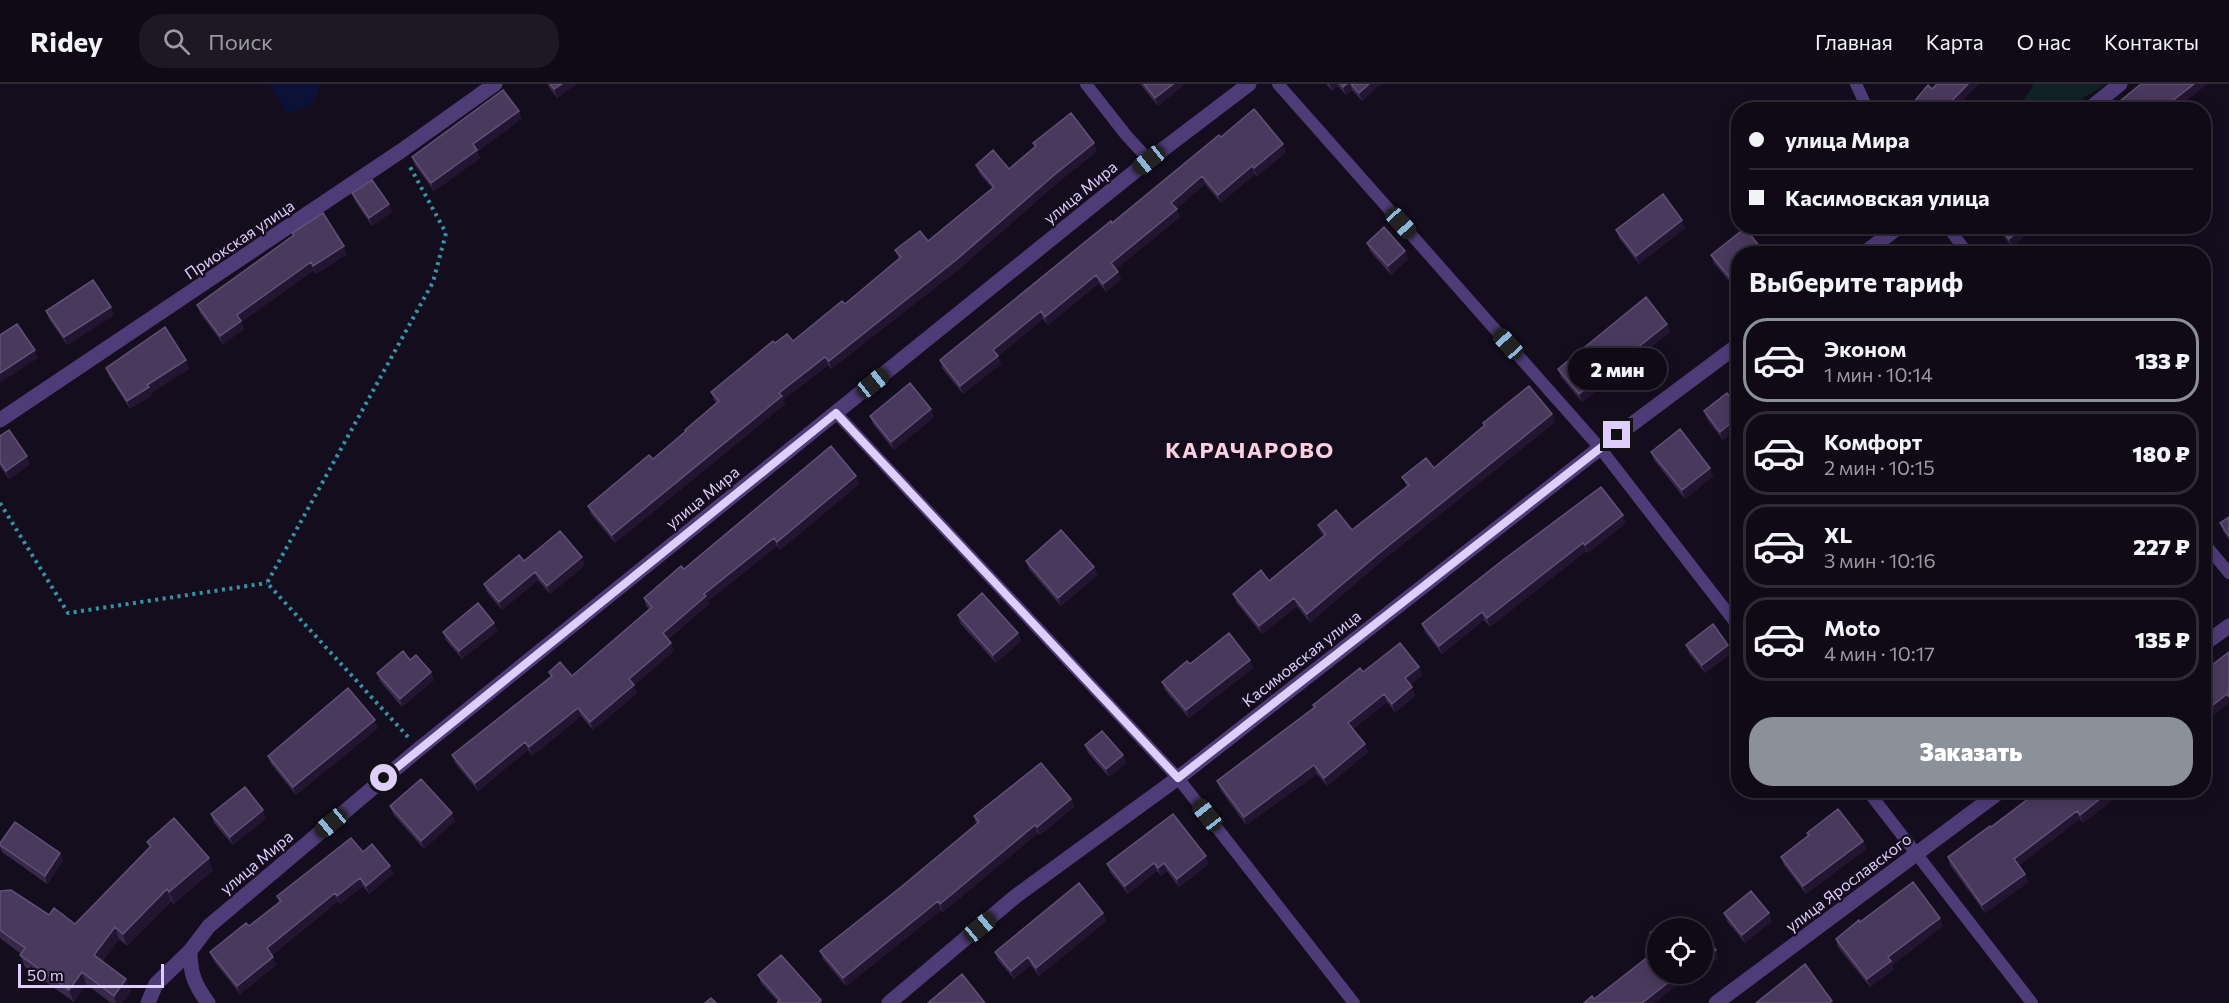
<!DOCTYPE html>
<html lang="ru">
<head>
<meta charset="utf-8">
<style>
	body { margin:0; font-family:Commissioner,sans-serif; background:#1d1823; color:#f1f3f6; height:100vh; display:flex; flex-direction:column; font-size:22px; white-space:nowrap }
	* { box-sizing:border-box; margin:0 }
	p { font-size:20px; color:#9b9aa1 }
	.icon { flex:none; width:33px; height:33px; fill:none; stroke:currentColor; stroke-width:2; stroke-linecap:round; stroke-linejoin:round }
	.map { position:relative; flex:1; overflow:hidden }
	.panel { position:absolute; left:1731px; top:162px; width:480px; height:552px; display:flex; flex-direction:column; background:#0f0a16; border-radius:24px; box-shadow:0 3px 15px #0003,0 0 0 2px #2f2b35 }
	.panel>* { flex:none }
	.top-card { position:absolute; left:1731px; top:18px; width:480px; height:132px; border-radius:24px; box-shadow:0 3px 15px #0003,0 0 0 2px #2f2b35; display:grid; align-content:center; height:132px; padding:0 18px; background:#0f0a16 }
	.controls { position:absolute; left:1647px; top:834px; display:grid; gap:12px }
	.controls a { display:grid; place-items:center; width:66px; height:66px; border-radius:50%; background:#0f0a16; box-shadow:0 3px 15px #0003,0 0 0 2px #2f2b35; font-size:30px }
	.scale { position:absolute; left:18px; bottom:15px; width:146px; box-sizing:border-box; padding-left:6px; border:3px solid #decefb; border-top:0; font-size:16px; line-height:21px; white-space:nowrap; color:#decefb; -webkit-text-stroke:4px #140d1e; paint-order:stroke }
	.end { position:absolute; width:27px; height:27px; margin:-14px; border:8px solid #decefb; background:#111; box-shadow:0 0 0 3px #111 }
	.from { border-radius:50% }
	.bubble { position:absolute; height:42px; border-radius:21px; background:#0f0a16; box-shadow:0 3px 15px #0003,0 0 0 2px #2f2b35; font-size:20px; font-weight:800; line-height:42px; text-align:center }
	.car { position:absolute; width:18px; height:36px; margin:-18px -9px; border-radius:8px; box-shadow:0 0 4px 2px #0007; background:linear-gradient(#222 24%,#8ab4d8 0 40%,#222 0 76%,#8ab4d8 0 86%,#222 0) }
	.top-card b { display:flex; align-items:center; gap:21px; height:57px; font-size:22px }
	.top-card b+b { border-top:2px solid #2f2b35 }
	.top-card i { width:15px; height:15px; background:#f1f3f6 }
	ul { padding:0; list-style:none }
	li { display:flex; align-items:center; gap:18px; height:84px; margin:0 12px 9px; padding:0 6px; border:3px solid #2f2b35; border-radius:24px }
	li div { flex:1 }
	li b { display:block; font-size:22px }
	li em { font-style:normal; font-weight:800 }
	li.on { border-color:#8c9099 }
	li>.icon { width:54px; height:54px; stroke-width:1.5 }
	h2 { padding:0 18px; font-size:27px; line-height:72px }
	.cta { display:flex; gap:12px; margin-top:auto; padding:12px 18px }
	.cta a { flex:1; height:69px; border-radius:24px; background:#8c9099; color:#fff; font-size:24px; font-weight:800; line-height:69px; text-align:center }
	header { display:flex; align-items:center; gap:36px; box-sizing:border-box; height:84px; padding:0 30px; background:#0f0a16; border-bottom:2px solid #2f2b35 }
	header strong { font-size:28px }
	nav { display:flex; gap:33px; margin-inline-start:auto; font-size:21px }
	.search { width:420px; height:54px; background:#1d1823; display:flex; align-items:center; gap:15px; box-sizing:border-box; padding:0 21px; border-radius:24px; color:#9b9aa1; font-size:22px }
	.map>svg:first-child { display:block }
</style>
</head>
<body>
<header>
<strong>Ridey</strong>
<div class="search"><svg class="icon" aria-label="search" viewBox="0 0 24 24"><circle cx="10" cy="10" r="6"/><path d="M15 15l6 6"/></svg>Поиск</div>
<nav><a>Главная</a><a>Карта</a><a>О нас</a><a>Контакты</a></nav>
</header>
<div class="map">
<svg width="2229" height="919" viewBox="0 0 2229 919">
	<rect width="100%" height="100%" fill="#140d1e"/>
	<!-- green -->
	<path fill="#112227" d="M2034,0h72l-26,16 -9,9h-53z"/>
	<!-- water -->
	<path fill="#0c1138" d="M269,0h51c-4,21 -13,23 -32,30z"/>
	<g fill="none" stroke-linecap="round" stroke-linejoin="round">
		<!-- path -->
		<path stroke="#3692a7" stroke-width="4" stroke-dasharray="3 4.5" stroke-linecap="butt" d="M0,419l68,110 199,-30
			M408,653l-141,-154 166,-301 13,-49 -37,-68"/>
		<!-- service -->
		<path stroke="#4e3c79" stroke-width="12" d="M1086,0l40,51 23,25
			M1278,0l322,364 138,178
			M1856,0l12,26
			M1947,142l21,28
			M836,329l342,365 176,225
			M2204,459l25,30
			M1867,706l165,213"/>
		<!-- minor -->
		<path stroke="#4e3c79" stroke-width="15" d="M2088,26l32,-26
			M1863,170l37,-28
			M0,336l401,-269 94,-67
			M190,867c0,23 5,34 18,52
			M148,919l8,-19 34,-33 19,-25 210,-177 730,-589 100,-76
			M889,919l127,-107 162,-118 422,-330 138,-103"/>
		<!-- tertiary -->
		<path stroke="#4e3c79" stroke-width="15" d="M2204,560l25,-18
			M1716,919l286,-213"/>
	</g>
	<!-- wall -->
	<path fill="#38284a" d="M547,0h29l-19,14z
		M1140,0h45l-27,22z
		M1326,0h55l-19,17 -10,-11 -6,5 -8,-9 -6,5z
		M519,27l2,8 -44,33 3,6 -46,33 -19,-26 -3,-8z
		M1221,53l65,15 -29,24 -2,-2 -34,29 -16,-19 -29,25 4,8 -64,52 2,3 3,8 -15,12 -7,-9 -51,42 -5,-6 -45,37 3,8 -38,30 -21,-26 -2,-8z
		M1033,59l64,8 -41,33 -97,85 -128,100 -3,-4 -45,35 2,4 -170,139 -24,-29 -3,-8 65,-47 33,-27 -1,-2 31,-27 -2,-3 -3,-8 64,-49 18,-2 52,-37 54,-45 -4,-9 33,-9 64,-53 -13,-15 -3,-8 33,4 26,-22z
		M352,109l37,11 3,8 -20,14 -17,-25z
		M1791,142h18l-11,9z
		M1996,142h40l-24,21z
		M1685,144l-46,36 -20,-26 -3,-8z
		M292,149l55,21 -31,20 -2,-4 -73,52 3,7 -21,15 -23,-31 -3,-8 96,-69z
		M1367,159l38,8 3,8 -17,16 -21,-24z
		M1738,170v29l-4,4 -20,-24 -3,-8z
		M111,223l3,8 -47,30 -18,-26 -3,-8z
		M1667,240l3,8 -88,70 -21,-25 -3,-8z
		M186,276l3,9 -38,24 1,2 -22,14 -21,-33 -3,-8z
		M1738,324v19l-15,13 -16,-21 -3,-8z
		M1552,330l3,8 -176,141 -69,60 -13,-17 -35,28 -26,-32 -3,-8 36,-13 55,-45 -3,-3 -3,-8 34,5 55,-43 -5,-10 32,-9 50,-42 -1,-3z
		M870,332l64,1 -40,33 -21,-26z
		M0,352l30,28 -21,15 -9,-13z
		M1651,368l59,16 3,8 -28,23 -31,-39z
		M859,400l-79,66 -3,-4 -69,55 1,3 -41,35 6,12 -40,34 3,8 -44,37 -12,-14 -49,40 -4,-6 -50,41 -23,-28 -3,-8 99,-78 -2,-5 23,4 77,-67 -3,-3 -2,-8 40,-29z
		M2229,433v23l-6,-9 -3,-8z
		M1626,439l-38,30 -2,-2 -96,76 -6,-7 -42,34 -17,-22 -3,-8z
		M524,477l61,4 -35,29 -12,-14 -36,30 -15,-18 -3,-8z
		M1026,477l68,6 3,8 -36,31 -32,-37z
		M958,531l60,18 3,8 -25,22 -36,-40z
		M494,539l3,8 -35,28 -16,-19 -3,-8z
		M1686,561l45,8 -26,20 -16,-20z
		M410,576l21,12 3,8 -32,27 -22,-26 -3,-8z
		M1250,576l3,8 -64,50 -24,-28 -3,-8 28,-18z
		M1419,583l3,8 -12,10 5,11 -20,16 -8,-10 -34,27 12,15 3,8 -41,34 -10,-12 -71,51 -26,-36 -3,-8 97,-74 -1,-2 50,-33z
		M378,644l-82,67 -25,-31 -3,-8z
		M1085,661l38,10 3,8 -17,14 -21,-24z
		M2125,706l-42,33 -3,-4 -61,46 6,9 3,8 -43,31 -35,-48 -2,-8 43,-30z
		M1071,715l3,8 -34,28 -2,-2 -95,79 -2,-2 -95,76 -23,-27 -3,-8 81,-64 75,-63 -2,-8z
		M390,722l65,15 -31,28 -31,-35z
		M211,730l55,4 -33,27 -19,-22z
		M1807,749l56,8 3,8 -60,45 -22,-29 -3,-8 27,-21z
		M147,758l66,28 -39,34 -3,-3 -44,45 -8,-7 -16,22 28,30 -9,12h-11l-25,-19 -12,18 -49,-35 -5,-12 1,-1 -21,-16v-47l49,24 26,9 75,-76z
		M0,759l60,10 3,8 -16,23 -45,-32 -2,-5z
		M363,768l27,14 3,8 -24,20 -6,-8 -23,18 -2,-3 -66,54 4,10 -36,29 -27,-34 -3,-8 39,-26 30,-24 -2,-6z
		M1107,780h102l-30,23 -12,-16 -6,5 -4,-5 -29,23 -18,-22z
		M1103,829l3,8 -67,55 -8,-11 -17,14 -16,-19 -3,-8z
		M1724,829l48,8 -27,22 -18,-22z
		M1943,842l-51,39 2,4 -24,18 -32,-40 -2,-8z
		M1658,844v19l-5,-6 -3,-8z
		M758,891l63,25 1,3h-45l1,-1 -17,-19z"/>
	<!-- shaded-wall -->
	<path fill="#221531" d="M562,0h14l-19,14 -3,-9z
		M1173,0h12l-27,22 -3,-8z
		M1330,0h7l1,2 -6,5z
		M1347,0h3l2,6 -6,5 -3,-8z
		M1369,0h12l-19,17 -3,-8z
		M1968,0h11l-26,26h-10z
		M2194,0h14l-32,24 1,2h-4l-2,-8z
		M519,27l2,8 -44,33 3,6 -46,33 -3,-8 42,-39z
		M1094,59l3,8 -41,33 -97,85 -128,100 -2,-8 224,-185z
		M1283,60l3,8 -29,24 -3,-8z
		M1252,82l3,8 -34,29 -3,-8z
		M1202,92l3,8 -31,27 -3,-8z
		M389,120l3,8 -20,14 -3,-8z
		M1177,125l3,8 -66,54 -3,-8z
		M1682,136l3,8 -46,36 -3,-8z
		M1795,142h14l-11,9z
		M2024,142h12l-24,21 -3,-8z
		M344,162l3,8 -31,20 -3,-8z
		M1405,167l3,8 -17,16 -3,-9z
		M311,178l3,8 -73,52 3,7 -21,15 -3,-8 17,-21z
		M1118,188l3,8 -15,12 -3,-8z
		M1738,189v10l-4,4 -3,-8z
		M1096,191l3,8 -51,42 -3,-8z
		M111,223l3,8 -47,30 -3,-8z
		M1041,227l2,8 -45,37 3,8 -38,30 -3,-8 33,-36z
		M1667,240l3,8 -88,70 -3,-8z
		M35,266l3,8 -38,25v-10z
		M825,273l3,8 -45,35 2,4 -170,139 -3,-8 167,-142z
		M186,276l3,9 -38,24 1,2 -22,14 -3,-8 20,-16z
		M931,325l3,8 -40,33 -3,-8z
		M1552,330l3,8 -176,141 -69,60 -3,-9 70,-59z
		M1738,333v10l-15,13 -3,-8z
		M27,372l3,8 -21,15 -3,-8z
		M1710,384l3,8 -28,23 -3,-9z
		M856,392l3,8 -79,66 -3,-8z
		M1623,431l3,8 -38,30 -3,-8z
		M774,454l3,8 -69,55 1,3 -44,37 -2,-8 41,-39z
		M1583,459l3,8 -96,76 -3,-9z
		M582,473l3,8 -35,29 -3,-8z
		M1094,483l3,8 -36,31 -3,-8z
		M535,488l3,8 -36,30 -3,-8z
		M1294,514l3,8 -35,28 -3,-8z
		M1482,528l2,8 -42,34 -3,-8z
		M494,539l3,8 -35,28 -3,-8z
		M1018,549l3,8 -25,22 -3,-8z
		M671,559l3,8 -40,34 3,8 -44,37 -3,-8 39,-43z
		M1728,561l3,8 -26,20 -3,-8z
		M1250,576l3,8 -64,50 -3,-8z
		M1419,583l3,8 -14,11 -3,-8z
		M431,588l3,8 -32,27 -2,-8z
		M1412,603l3,9 -20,16 -3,-8z
		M1384,610l3,8 -36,29 -3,-8z
		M2227,610l2,9 -25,20v-11z
		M578,624l3,8 -49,40 -3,-9z
		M375,636l3,8 -82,67 -3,-8z
		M525,658l3,8 -50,41 -3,-8z
		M1365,660l3,8 -41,34 -3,-8z
		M1123,671l3,8 -17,14 -3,-8z
		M1314,681l3,9 -71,51 -2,-8z
		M2111,706h14l-42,33 -3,-8z
		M1071,715l3,8 -34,28 -3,-8z
		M263,726l3,8 -33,27 -3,-8z
		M2077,727l3,8 -63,48 -3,-8z
		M452,729l3,8 -31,28 -3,-8z
		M1035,741l3,8 -95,79 -3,-8z
		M1863,757l3,8 -60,45 -3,-8z
		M60,769l3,8 -16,23 -2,-8z
		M1206,772l3,8 -30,23 -2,-8z
		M209,774l4,12 -39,34 -5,-12z
		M1154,779l3,8 -29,23 -3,-8z
		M1164,779l3,8 -6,5 -3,-8z
		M390,782l3,8 -24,20 -3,-8z
		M2025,790l3,8 -43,31 -3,-8z
		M360,794l3,8 -23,18 -3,-8z
		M167,805l4,12 -44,45 -4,-12z
		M335,809l3,8 -68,55 -3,-8z
		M938,817l3,9 -95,76 -3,-8z
		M1103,829l3,8 -67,55 -3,-8z
		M1769,829l3,8 -27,22 -3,-8z
		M1940,834l3,8 -51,39 2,4 -24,18 -3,-8 21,-22z
		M115,843l4,12 -20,28 -5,-12z
		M1716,866l3,8 -17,12v-10z
		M273,873l3,8 -36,29 -3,-8z
		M1028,873l3,8 -17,14 -3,-8z
		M82,888l4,12 -12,18 -5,-12z
		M1679,890h1l3,7 -28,22h-13z
		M1684,890h14l-13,9 -3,-8z
		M126,895l5,12 -9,12h-6l-2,-7z"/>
	<!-- building -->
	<path fill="#49395d" stroke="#615176" stroke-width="1.5" d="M550,0h12l-8,5z
		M1144,0h29l-18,14z
		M1341,0h6l-4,3z
		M1351,0h18l-10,9z
		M1937,0h31l-25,26h-36l21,-25 4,4z
		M2141,0h53l-23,18 5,5 -3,3h-64z
		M503,6l16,21 -46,33 4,6 -46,33 -19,-26z
		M1254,25l29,35 -29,24 -2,-2 -34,29 -16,-19 -31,27 6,6 -66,54 7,9 -15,12 -7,-9 -51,42 -4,-6 -48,39 5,6 -38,30 -20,-26 171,-139 1,2 107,-88 2,2z
		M1071,29l23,30 -41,33 -97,84 -127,101 -4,-4 -46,36 3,3 -170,139 -24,-29 61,-51 4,4 33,-28 -1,-1 34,-29 -8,-9 62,-51 2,2 12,-9 6,7 49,-40 3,3 56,-47 -6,-7 25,-19 8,10 66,-54 -18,-22 17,-15 16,19 27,-23 -3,-3z
		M372,96l17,24 -20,14 -17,-25z
		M1663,110l19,26 -46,36 -20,-26z
		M323,129l21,33 -31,20 -2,-4 -74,53 4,6 -21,15 -23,-31 97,-70 -2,-2z
		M1999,142h25l-15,13z
		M1384,143l21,24 -17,15 -21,-23z
		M1745,144l19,24 -2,2h-24v19l-7,6 -20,-24z
		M93,196l18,27 -47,30 -18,-26z
		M1646,213l21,27 -88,70 -21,-25z
		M17,240l18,26 -35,23v-38z
		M165,243l21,33 -39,25 2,2 -22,14 -21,-33z
		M910,299l21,26 -40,33 -21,-26z
		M1529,302l23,28 -175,141 -70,59 -13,-16 -35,28 -26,-32 28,-24 8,11 57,-47 -8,-9 18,-15 16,20 57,-45 -7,-8 24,-19 8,10 51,-43 -2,-2z
		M1727,309l11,15v9l-18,15 -16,-21z
		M1680,345l30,39 -28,22 -31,-38z
		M9,346l18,26 -21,15 -6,-9v-26z
		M831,362l25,30 -79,66 -3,-4 -70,56 2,2 -43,37 8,10 -42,36 5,6 -44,37 -12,-14 -49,39 -4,-5 -50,41 -23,-28 100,-79 -3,-4 11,-10 12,14 80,-69 -8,-9 37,-32 3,3z
		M1601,403l22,28 -38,30 -2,-2 -96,75 -5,-6 -43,34 -17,-22 81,-64z
		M2229,433v19l-9,-13z
		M1061,446l33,37 -36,31 -32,-37z
		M560,447l22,26 -35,29 -12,-14 -36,30 -15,-18 35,-29 5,6z
		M982,509l36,40 -25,22 -35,-40z
		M478,519l16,20 -35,28 -16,-19z
		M1713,540l15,21 -26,20 -16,-20z
		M1229,549l21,27 -64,50 -24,-28 25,-21 3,3z
		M1400,559l19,24 -14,11 7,9 -20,17 -8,-10 -36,29 17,21 -41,34 -10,-13 -70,52 -27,-36 98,-74 -2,-2 47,-37 3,4z
		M403,567l7,9 6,-5 15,17 -31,27 -23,-26z
		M2229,568v45l-2,-3 -23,18v-41z
		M348,604l27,32 -82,67 -25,-31z
		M1102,647l21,24 -17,14 -21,-24z
		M1041,679l30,36 -34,28 -2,-2 -95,79 -2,-3 -95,77 -23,-27 81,-64 78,-65 -5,-6z
		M421,695l31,34 -31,28 -31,-35z
		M245,703l18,23 -33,27 -19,-23z
		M2040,706h71l-31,25 -3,-4 -63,48 11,15 -43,31 -34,-48 42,-31 1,1z
		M1838,725l25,32 -60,45 -22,-29 28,-22 -2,-2z
		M1173,730l33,42 -29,23 -13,-16 -6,5 -4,-5 -29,23 -18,-22z
		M174,734l35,40 -40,34 -2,-3 -44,45 -8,-7 -21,28 32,24 -12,17 -32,-24 -13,18 -49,-35 5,-7 -25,-18v-39l11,-1 38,25 5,-7 21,16 76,-78 -4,-4z
		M15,738l45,31 -15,23 -45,-31v-2z
		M351,754l12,14 9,-8 18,22 -24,20 -6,-8 -23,18 -2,-3 -68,55 6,9 -36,29 -27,-34 36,-29 3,3 32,-25 -4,-5z
		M1913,798l27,36 -52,39 3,4 -24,18 -31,-40 23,-19 1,2z
		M1079,799l24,30 -67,55 -8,-11 -17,14 -16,-19z
		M1751,807l18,22 -27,22 -18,-22z
		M1666,837l6,7h-14v15l-8,-10z
		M1695,838l5,6h-14z
		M1702,848l14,18 -14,10z
		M1658,865v25h21l-37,29h-58l8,-7 2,3z
		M781,871l40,45 -3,3h-41l3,-3 -22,-25z
		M1805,880l27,37 -3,2h-73z
		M962,890l23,29h-57z
		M711,914l5,5h-11z"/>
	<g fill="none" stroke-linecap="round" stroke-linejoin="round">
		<!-- route -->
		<path stroke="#decefb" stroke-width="8" d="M384,694l452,-365 342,365 439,-343"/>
	</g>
	<g text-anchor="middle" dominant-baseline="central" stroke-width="4.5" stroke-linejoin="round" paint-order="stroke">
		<!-- street labels -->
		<g font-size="16" fill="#decefb" stroke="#140d1e">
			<text transform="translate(1080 108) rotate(-39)">улица Мира</text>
			<text transform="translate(239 155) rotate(-34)">Приокская улица</text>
			<text transform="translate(702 413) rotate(-39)">улица Мира</text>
			<text transform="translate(1301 574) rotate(-38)">Касимовская улица</text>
			<text transform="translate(256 778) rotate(-40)">улица Мира</text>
			<text transform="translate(1848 798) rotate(-37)">улица Ярославского</text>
		</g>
		<!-- district labels -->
		<g font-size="22" font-weight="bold" letter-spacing="1.5" fill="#fcd0e0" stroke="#140d1e">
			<text x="1250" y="365">КАРАЧАРОВО</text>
		</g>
	</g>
</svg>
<div class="controls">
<a><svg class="icon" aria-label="locate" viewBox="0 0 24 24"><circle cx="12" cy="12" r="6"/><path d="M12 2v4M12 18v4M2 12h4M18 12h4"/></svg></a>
</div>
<div class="scale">50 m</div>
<i class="end from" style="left:384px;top:694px"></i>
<i class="end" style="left:1617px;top:351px"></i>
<div class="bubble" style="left:1568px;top:264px;width:99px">2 мин</div>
<i class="car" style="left:1149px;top:76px;rotate:231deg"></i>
<i class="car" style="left:1401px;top:139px;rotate:138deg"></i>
<i class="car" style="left:1508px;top:260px;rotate:318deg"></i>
<i class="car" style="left:873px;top:299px;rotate:51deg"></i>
<i class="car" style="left:1207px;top:731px;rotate:322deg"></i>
<i class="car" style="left:331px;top:739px;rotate:230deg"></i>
<i class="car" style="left:980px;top:843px;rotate:50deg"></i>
<div class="top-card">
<b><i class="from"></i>улица Мира</b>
<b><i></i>Касимовская улица</b>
</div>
<section class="panel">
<h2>Выберите тариф</h2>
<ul>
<li class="on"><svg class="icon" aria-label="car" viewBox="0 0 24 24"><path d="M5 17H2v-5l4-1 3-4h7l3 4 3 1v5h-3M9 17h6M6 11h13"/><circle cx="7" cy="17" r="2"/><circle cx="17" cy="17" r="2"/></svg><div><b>Эконом</b><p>1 мин · 10:14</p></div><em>133 ₽</em></li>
<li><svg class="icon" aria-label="car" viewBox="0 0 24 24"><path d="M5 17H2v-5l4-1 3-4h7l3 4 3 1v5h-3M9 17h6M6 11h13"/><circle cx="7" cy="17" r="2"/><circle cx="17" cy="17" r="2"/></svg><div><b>Комфорт</b><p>2 мин · 10:15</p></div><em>180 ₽</em></li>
<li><svg class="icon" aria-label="car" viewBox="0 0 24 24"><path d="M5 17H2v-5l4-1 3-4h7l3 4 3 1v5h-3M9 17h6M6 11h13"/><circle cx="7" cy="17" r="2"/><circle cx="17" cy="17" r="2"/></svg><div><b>XL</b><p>3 мин · 10:16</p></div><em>227 ₽</em></li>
<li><svg class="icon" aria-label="car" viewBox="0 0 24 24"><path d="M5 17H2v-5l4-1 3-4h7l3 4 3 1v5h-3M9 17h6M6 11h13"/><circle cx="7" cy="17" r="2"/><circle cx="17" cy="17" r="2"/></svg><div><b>Moto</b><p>4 мин · 10:17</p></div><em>135 ₽</em></li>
</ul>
<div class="cta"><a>Заказать</a></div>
</section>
</div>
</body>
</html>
